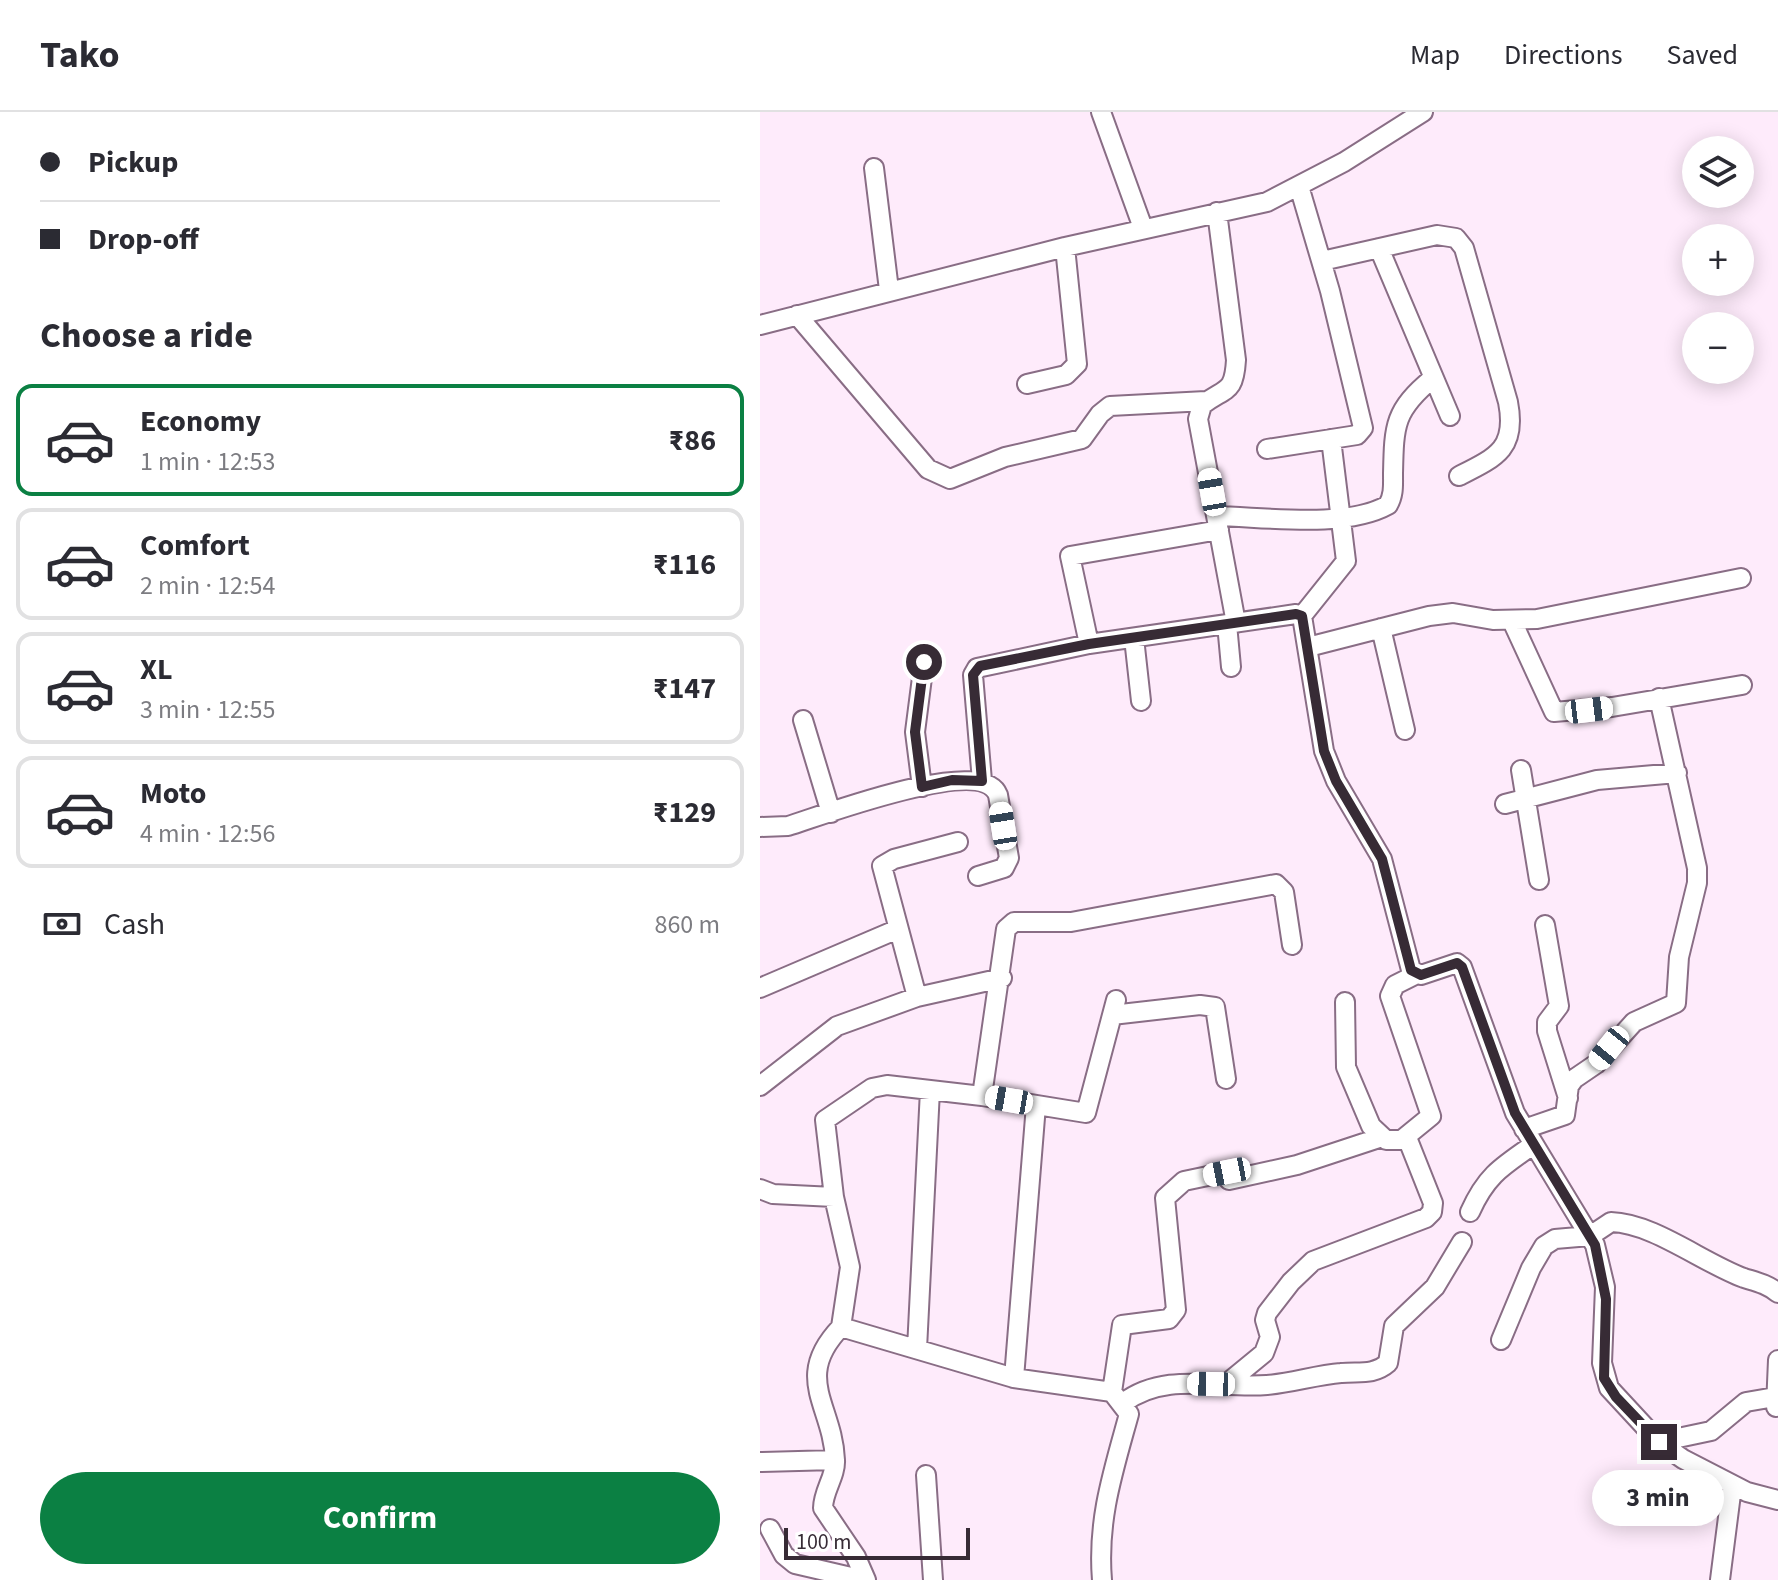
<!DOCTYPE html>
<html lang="en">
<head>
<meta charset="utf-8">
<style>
	body { margin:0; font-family:"Source Sans 3",sans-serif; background:#f7f7f7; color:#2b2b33; height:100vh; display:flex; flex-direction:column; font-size:30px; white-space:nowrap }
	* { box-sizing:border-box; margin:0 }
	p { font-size:26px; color:#7c7c81 }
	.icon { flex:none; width:44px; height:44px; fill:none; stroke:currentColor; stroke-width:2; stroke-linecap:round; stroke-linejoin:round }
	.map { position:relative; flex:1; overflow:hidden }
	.drawer { display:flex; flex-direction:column; background:#fff; width:760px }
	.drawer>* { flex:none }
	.guide { display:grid; align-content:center; height:176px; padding:0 40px; background:#fff }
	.buttons { position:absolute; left:922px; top:24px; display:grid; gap:16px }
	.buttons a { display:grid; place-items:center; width:72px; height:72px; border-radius:50%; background:#fff; box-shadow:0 4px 20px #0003; font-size:40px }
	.scale { position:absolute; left:24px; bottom:20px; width:186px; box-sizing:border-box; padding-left:8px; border:4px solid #372b35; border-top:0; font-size:22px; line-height:28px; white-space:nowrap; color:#372b35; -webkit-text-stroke:6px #fff; paint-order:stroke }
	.end { position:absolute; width:36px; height:36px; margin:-18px; border:10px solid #372b35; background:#fff; box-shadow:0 0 0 4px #fff }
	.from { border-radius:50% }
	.bubble { position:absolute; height:56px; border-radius:28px; background:#fff; box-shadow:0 4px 20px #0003; font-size:26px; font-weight:700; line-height:56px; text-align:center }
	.car { position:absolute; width:24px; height:48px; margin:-24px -12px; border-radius:10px; box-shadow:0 0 6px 2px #0007; background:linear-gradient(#fff 24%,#345 0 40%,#fff 0 76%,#345 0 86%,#fff 0) }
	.guide b { display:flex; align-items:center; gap:28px; height:76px; font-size:30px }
	.guide b+b { border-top:2px solid #e1e1e2 }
	.guide i { width:20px; height:20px; background:#2b2b33 }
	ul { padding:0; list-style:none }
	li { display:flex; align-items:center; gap:24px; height:112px; margin:0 16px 12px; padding:0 24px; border:4px solid #e1e1e2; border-radius:16px }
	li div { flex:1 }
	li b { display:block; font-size:30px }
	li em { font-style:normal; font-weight:700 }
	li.active { border-color:#0b8043 }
	li>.icon { width:72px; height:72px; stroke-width:1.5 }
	h2 { padding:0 40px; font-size:36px; line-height:96px }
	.pay { display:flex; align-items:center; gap:20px; height:88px; padding:0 40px; font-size:30px }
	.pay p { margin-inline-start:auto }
	.action { display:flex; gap:16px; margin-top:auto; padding:16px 40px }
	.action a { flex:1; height:92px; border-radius:48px; background:#0b8043; color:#fff; font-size:32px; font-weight:700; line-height:92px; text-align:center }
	header { display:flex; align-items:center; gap:48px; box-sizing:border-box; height:112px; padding:0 40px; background:#fff; border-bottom:2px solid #e1e1e2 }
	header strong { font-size:38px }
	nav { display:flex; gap:44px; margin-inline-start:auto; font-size:28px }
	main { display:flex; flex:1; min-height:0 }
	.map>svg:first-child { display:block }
</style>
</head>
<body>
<header>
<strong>Tako</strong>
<nav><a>Map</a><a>Directions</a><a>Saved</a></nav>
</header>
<main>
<section class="drawer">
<div class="guide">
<b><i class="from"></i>Pickup</b>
<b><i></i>Drop-off</b>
</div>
<h2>Choose a ride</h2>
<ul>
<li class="active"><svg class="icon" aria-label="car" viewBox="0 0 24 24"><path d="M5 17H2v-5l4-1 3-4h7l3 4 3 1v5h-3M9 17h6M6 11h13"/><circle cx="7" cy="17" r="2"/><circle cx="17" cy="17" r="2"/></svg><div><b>Economy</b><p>1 min · 12:53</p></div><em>₹86</em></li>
<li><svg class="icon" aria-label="car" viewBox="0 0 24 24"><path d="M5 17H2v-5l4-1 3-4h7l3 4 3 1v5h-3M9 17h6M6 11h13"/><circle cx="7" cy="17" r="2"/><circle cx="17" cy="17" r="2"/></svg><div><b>Comfort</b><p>2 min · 12:54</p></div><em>₹116</em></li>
<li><svg class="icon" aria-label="car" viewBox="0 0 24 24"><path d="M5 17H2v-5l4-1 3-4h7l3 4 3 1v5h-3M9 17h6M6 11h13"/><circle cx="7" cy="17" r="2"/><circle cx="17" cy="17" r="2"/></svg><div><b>XL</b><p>3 min · 12:55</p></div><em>₹147</em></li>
<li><svg class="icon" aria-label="car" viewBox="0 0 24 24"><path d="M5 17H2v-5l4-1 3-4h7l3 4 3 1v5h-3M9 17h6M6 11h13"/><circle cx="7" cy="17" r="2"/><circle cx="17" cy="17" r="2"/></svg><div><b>Moto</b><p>4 min · 12:56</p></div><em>₹129</em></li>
</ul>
<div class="pay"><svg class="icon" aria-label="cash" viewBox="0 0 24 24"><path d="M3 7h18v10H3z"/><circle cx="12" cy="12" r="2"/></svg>Cash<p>860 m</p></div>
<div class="action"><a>Confirm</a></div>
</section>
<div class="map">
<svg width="1018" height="1468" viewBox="0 0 1018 1468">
	<rect width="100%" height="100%" fill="#feebfb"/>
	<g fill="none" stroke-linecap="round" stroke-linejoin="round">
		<defs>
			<path id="minor" d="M341,0l42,116
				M114,56l15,122
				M457,100l19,148c-2,34 -10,27 -34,45l-4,14 38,204
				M619,136l71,168
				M562,149l115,-26 19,3 8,10 44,154c9,46 -11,55 -49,74
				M37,203l131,154 22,10 55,-22 77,-18 18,-25 10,-8 96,-5
				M0,213l305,-78 202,-45 77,-40 79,-50
				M267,272l39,-9 11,-11 -12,-117
				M507,337l90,-14 6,-7 -33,-137 -31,-105
				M456,404c49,1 129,13 172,-11 6,-10 5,-20 5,-31 1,-49 1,-64 40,-96
				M542,504l44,-55 -15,-122
				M752,509l42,91 58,-5 130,-22
				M467,512l4,43
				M621,516l24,102
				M374,526l7,63
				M329,532l-19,-88 149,-26
				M548,535l121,-31 24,-3 40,7 44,-1 204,-41
				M43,608l28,93
				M761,658l18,110
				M222,669l-9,-106 4,-7 112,-24 207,-30 6,2 22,135 12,30 46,78 29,111 10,5 36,-12 5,4 53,146 80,132 10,42 -3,76 7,25 50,54 24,17 64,33 31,8
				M162,675l-7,-55 9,-70
				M745,692l92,-24 80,-7
				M0,715l28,-1c33,-10 194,-72 210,-31l11,63 -5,10 -26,8
				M785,813l14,81 -12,16v9l21,67
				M0,876l138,-59
				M157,885l-35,-131 12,-7 64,-17
				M352,903l88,-10 15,2 11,72
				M0,974l77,-60 80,-29 85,-19
				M222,984l24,-167 8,-7h57l205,-38 8,8 8,53
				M764,1017l41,-14 4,-29 5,-7 22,-15 38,-42 42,-19 3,-46 18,-74v-15l-38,-170
				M644,1026l27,-22 -41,-120 5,-11 20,-10
				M469,1068l68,-15 82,-27
				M0,1077l13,5 61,3
				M710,1100c16,-36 31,-45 63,-67
				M81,1215l9,-60 -16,-70 -9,-77 47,-32 15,-3 95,11 104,17 30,-113
				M741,1228l30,-72 13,-22 11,-7 35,-3 21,-14c42,1 92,41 133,56 13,4 23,6 34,15
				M157,1237l13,-259
				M254,1266l22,-273
				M465,1273l39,-32 6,-16 -5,-17 2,-7 24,-31 22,-21 113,-43 6,-6 1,-9 -25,-63h-22l-15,-14 -25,-59 -1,-65
				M352,1280l10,-67 47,-6 7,-9 -11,-112 19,-17 43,-9
				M363,1291c42,-32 95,-14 144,-18 25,-2 49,-10 74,-12 17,-2 32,3 47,-10l6,-37 41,-39 27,-45
				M1016,1295l2,-47
				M899,1330l52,-11 35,-29 29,-5
				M0,1350l75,-2
				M166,1363l7,105
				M10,1417l14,26 11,9 69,16
				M106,1468l-10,-23 -33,-49c0,-17 13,-32 12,-48 -2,-55 -43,-82 6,-133l173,51 98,14 17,22c-16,58 -32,106 -27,166
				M960,1468l12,-94"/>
		</defs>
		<!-- minor casing -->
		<use href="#minor" stroke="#896d85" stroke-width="22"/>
		<!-- minor -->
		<use href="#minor" stroke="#fff" stroke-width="18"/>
	</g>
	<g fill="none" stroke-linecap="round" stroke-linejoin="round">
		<!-- route -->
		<path stroke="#372b35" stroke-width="10" d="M164,550l-9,70 7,55 30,-7 30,1 -9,-106 7,-9 109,-22 207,-30 6,2 22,135 12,30 46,78 29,111 10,5 36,-12 5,4 53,146 80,132 11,54 -2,79 12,19 43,45"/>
	</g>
</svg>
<div class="buttons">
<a><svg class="icon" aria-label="layers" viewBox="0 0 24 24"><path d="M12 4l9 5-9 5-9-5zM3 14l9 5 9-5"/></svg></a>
<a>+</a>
<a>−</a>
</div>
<div class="scale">100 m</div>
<i class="end from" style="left:164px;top:550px"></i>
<i class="end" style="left:899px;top:1330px"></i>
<div class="bubble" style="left:832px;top:1358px;width:132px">3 min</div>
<i class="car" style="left:452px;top:380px;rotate:350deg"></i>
<i class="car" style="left:829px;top:598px;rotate:83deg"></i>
<i class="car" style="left:243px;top:714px;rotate:351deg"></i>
<i class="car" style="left:849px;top:936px;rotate:219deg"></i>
<i class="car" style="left:249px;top:988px;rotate:280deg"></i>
<i class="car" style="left:467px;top:1060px;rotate:259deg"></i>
<i class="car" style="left:451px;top:1272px;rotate:271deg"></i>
</div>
</main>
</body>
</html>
